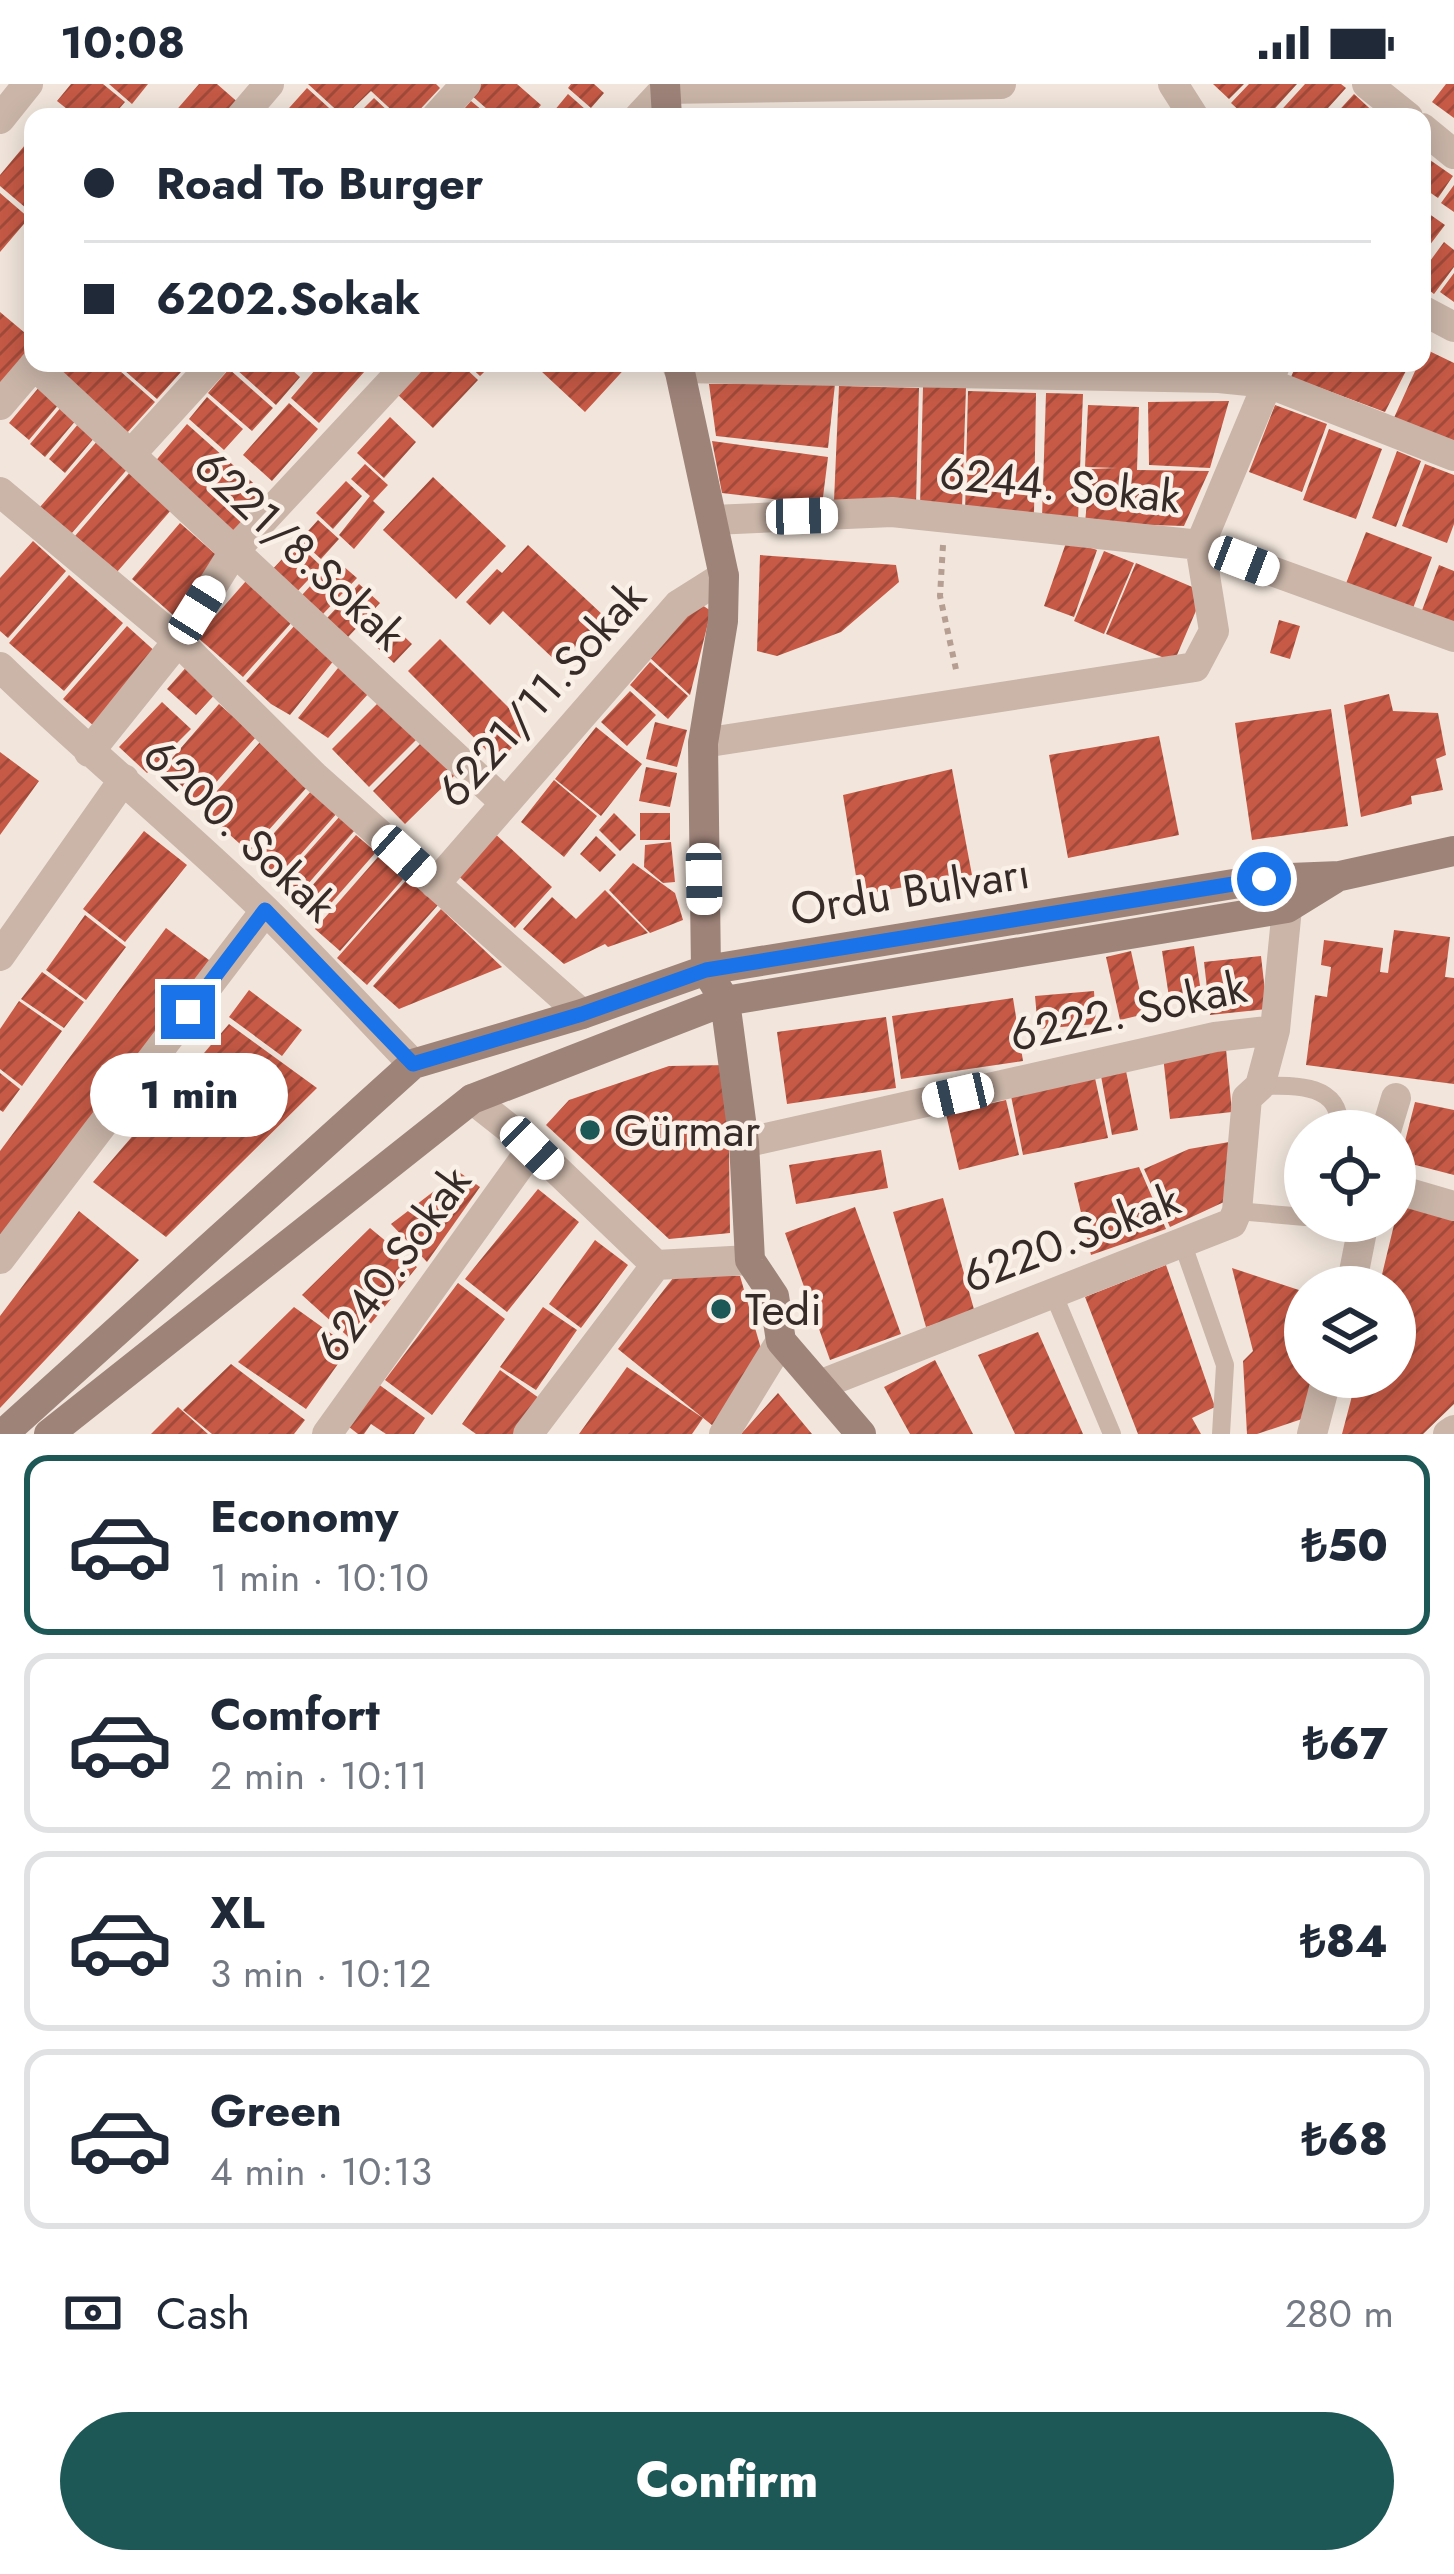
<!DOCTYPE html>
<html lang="en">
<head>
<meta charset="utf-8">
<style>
	body { margin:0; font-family:Jost,sans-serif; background:#f6f6f7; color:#1f2937; height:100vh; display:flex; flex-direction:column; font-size:45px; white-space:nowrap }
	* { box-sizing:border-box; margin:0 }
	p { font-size:39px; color:#747a83 }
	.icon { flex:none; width:66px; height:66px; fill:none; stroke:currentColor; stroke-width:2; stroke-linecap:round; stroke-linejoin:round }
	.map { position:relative; height:1350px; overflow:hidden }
	.side { display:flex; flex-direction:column; background:#fff; flex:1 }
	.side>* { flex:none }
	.banner { position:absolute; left:24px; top:24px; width:1407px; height:264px; border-radius:24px; box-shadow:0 6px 30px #0003; display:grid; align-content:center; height:264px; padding:0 60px; background:#fff }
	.controls { position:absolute; left:1284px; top:1026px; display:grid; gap:24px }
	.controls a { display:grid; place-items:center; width:132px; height:132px; border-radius:50%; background:#fff; box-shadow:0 6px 30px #0003; font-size:60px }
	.end { position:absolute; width:54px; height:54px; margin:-27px; border:15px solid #1a73e8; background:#fff; box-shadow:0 0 0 6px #fff }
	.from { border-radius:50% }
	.bubble { position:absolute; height:84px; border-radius:42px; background:#fff; box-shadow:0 6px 30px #0003; font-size:39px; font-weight:800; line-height:84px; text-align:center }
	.car { position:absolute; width:36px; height:72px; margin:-36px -18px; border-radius:15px; box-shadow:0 0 9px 3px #0007; background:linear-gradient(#fff 24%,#345 0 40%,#fff 0 76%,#345 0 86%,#fff 0) }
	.banner b { display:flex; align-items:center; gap:42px; height:114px; font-size:45px }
	.banner b+b { border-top:3px solid #e0e1e3 }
	.banner i { width:30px; height:30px; background:#1f2937 }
	ul { padding:21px 0 0; list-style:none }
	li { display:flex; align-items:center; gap:36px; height:180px; margin:0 24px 18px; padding:0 36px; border:6px solid #e0e1e3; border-radius:24px }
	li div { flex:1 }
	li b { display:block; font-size:45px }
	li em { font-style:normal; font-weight:800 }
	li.selected { border-color:#1d5857 }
	li>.icon { width:108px; height:108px; stroke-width:1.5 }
	.pay { display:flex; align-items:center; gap:30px; height:132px; padding:0 60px; font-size:45px }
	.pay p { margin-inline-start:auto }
	.action { display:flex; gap:24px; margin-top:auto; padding:24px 60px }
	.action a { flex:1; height:138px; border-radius:72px; background:#1d5857; color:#fff; font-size:48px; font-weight:800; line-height:138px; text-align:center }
	.status { display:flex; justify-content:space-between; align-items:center; height:84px; padding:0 60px; background:#fff; direction:ltr }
	.status svg { height:33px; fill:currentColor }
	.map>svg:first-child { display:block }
</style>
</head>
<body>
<div class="status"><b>10:08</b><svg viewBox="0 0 49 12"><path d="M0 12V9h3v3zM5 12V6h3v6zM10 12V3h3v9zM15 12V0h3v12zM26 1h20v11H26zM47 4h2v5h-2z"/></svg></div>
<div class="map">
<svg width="1454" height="1350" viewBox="0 0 1454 1350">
	<defs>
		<pattern id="building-hatch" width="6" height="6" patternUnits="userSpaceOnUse" patternTransform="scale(3)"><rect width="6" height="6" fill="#c65a46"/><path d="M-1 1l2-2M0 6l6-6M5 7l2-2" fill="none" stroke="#a24b3a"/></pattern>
	</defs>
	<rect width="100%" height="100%" fill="#f2e6dc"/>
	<!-- building -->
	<path fill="url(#building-hatch)" d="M71,0h32l22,18 -13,15h-35l-20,-16z
		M109,0h39l-16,20z
		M199,0h18l24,21 -10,12h-54l-4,-3z
		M308,0h128l4,4 -27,29h-14l-28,-26 -27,26z
		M478,0h39l24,21 -10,12h-35l-26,-23z
		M571,0h23l10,9 -13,15 -23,-20z
		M1213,0h31l-15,15z
		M1249,0h48l-30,33h-21l-15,-14z
		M1305,0h36l5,4 -26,29h-45z
		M1446,0h8v34l-22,-16z
		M307,4l32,29h-58z
		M568,10l26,23h-45z
		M1354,10l25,23h-46z
		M374,14l17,16 -3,3h-33z
		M471,17l19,16h-33z
		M30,55l3,2v73l-33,-28v-11z
		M1430,76l23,16 -15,22 -16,-11v-16z
		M1454,101v27l-13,-9z
		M0,109l29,25 -29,34z
		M1425,127l20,14 -16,21 -7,-5z
		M1444,158l10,8v17l-20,27 -12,-9v-13z
		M1454,189v29l-14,-10z
		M0,228l31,26 -6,8 8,6 -33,39z
		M1425,265l29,14v86l-61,-29z
		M60,279h51l44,39 -29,32 -72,-64z
		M116,279h73l-32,36z
		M244,279h40l16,14 -24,28 -39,-35z
		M321,279h51l-53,60 -28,-25z
		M424,279h36l18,17 -45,48 -37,-35z
		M466,279h27l-13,13z
		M548,279h82l-45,49 -44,-41z
		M1297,279h113l-25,49 -94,-35z
		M229,285l44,39 -21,23 -44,-38z
		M709,300h126l-7,64 -112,-12z
		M40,302l20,17 -31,37 -20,-17z
		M839,302l80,2 -3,116 -82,-3z
		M923,303h43l-4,121 -42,-1z
		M968,307l68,2 -2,121 -69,-1z
		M1046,309l37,1 -5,126 -36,-2z
		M207,313l36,32 -19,21 -35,-31z
		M1229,317l-19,67 -61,-3 -1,-63z
		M289,319l29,26 -46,52 -29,-26z
		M1088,321l51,2 -2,63 72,1 -25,55 -99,-3 5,-54 27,-1 -32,-1z
		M1275,321l52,19 -25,68 -53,-20z
		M62,322l15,13 -32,38 -15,-13z
		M390,333l26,25 -32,36 -27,-25z
		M79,339l16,14 -30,36 -16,-14z
		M187,340l83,74 -34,39 -83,-73z
		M1329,345l53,20 -26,70 -53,-19z
		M99,355l31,27 -59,68 -31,-27z
		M712,357l116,16 -6,48 -100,-12z
		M1397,367l24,10 -25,66 -24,-9z
		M365,380l23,21 -15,16 12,11 -31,37 -15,-14 31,-39 -19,-17z
		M1425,380l29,11v49l-7,19 -45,-17z
		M130,388l42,37 -55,63 -42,-36z
		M433,393l73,69 -50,53 -73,-69z
		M346,397l16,15 -29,33 -17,-16z
		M318,436l21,19 -18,20 -21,-19z
		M180,439l42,37 -49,55 -41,-36z
		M1366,448l66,25 -20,54 -67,-25z
		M1067,456l30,10 -23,67 -30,-11z
		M33,457l33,30 -58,67 -8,-7v-53z
		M297,459l24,23 -27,29 -24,-23z
		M528,461l76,71 -45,48 -56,-53 -13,14 -24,-23 31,-33 5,4z
		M1104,467l30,12 -30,71 -30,-13z
		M760,471l136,10 3,17 -58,50 -64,24 -20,-5z
		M335,475l22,19 -34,36 -21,-19z
		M1136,479l68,29 -30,70 -68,-28z
		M1439,481l15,6v65l-33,-23z
		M69,491l54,48 -59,68 -55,-48z
		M246,497l46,41 -49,55 -46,-40z
		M359,500l21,19 -32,34 -21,-19z
		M699,519l12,8 -21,84 -42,-39z
		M1279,536l21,6 -10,33 -20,-6z
		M389,538l23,22 -18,19 -23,-21z
		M295,541l40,34 -45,56 -19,-11 -25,-23z
		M127,542l31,28 -63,73 -32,-28z
		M440,555l90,90 -32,33 -90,-91z
		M650,578l38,34 -20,23 -38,-34z
		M342,579l27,30 -41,45 -30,-20z
		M189,580l30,26 -23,25 -29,-26z
		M630,607l26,24 -29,31 -26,-24z
		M1389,610l4,17 45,2 8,42 -10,4 7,31 -32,6 1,8 -51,13 -17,-112z
		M383,614l38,37 -52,52 -37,-38z
		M162,618l29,27 -44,44 -28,-26z
		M219,620l37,33 -59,67 -36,-33z
		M1331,625l17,117 -96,14 -17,-117z
		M655,638l32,8 -10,37 -31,-8z
		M596,643l46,37 -41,52 -46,-37z
		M1159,652l20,99 -111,23 -19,-103z
		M260,658l49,43 -60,67 -48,-43z
		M422,658l33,33 -50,49 -32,-33z
		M0,668l39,29 -39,54z
		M646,683l31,6 -7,34 -31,-6z
		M952,685l20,106 -113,20 -16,-100z
		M554,696l43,36 -33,41 -43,-35z
		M312,706l26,22 -60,68 -25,-23z
		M614,729l22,22 -16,16 -21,-21z
		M640,729h30v27h-30z
		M340,732l15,14 -55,63 -15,-15z
		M490,745l62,58 -37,41 -63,-58z
		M144,747l43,34 -62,77 -42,-33z
		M356,751l20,17 -59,67 -19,-17z
		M596,752l20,19 -16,17 -20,-18z
		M671,758l4,40 -12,1 -19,-16 1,-22z
		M378,773l25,22 -63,72 -25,-22z
		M633,779l42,30 8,27 -33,13 -41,-43z
		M408,794l30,27 -71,80 -30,-27z
		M605,806l43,43 -40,14 -3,-3 -41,20 -41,-35 29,-32 24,22z
		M441,825l61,58 -103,42 -26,-23z
		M85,831l41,32 -40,53 -40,-30z
		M166,844l47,35 -213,281v-93z
		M1394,846l56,7 -5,40 9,1v106l-148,-19 9,-70 12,2 4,-30 -10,-2 3,-25 59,8 -3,24 8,1z
		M1194,862l7,46 -32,5 -7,-46z
		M1131,867l14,63 -25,6 -14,-63z
		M1261,872l6,53 -57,6 -6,-53z
		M42,888l42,30 -20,26 -43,-29z
		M249,906l53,40 -20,26 -53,-39z
		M1094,907l2,33 -58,5 -3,-33z
		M1013,914l10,63 -122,18 -9,-63z
		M19,917l43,30 -40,55 -22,-17v-40z
		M886,933l10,71 -109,16 -10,-72z
		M229,940l88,64 -151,149 -73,-55z
		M1226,965l6,63 -62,7 -7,-63z
		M728,981l2,168 -61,6 -123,-114 23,-25 100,-34z
		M1126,987l12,59 -26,5 -11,-59z
		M0,989l20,16 -17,23 -3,-2z
		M1095,994l13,60 -85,17 -12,-59z
		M1006,1016l13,55 -60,15 -13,-56z
		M1415,1018l39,8v65l-54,-14z
		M1235,1057l2,55 -67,31 -26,-58 45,-20z
		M881,1066l7,38 -92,16 -7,-39z
		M1139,1083l27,62 -75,26 -17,-72z
		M459,1088l21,15 -53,75 -36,-38z
		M538,1105l41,33 -72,90 -42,-33z
		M943,1114l32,115 -49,14 -33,-115z
		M1400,1116l54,17v187l-31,30h-81l15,-57h38v-90h-16z
		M855,1123l46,127 -71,26 -45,-127z
		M79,1127l60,49 -139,148v-92z
		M370,1144l47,39 -62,76 -53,-48z
		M595,1156l33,25 -47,63 -32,-24z
		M1166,1181l49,142 -23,11 9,16h-63l-53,-137z
		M1232,1184l73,24v85h9l-12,42 -45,15h-10l-4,-73 10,-10z
		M677,1189l63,3 24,83 -46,71 -100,-81z
		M458,1199l47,36 -73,96 -47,-35z
		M294,1223l56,40 -44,62 -68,-47z
		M543,1223l34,23 -41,60 -36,-23z
		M1038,1248l45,102h-68l-37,-79z
		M935,1276l38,74h-63l-26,-47z
		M231,1280l74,56 -11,14h-82l-29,-24z
		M627,1283l76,51 -11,16h-113z
		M500,1286l39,28 -25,36h-38l-14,-10z
		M374,1297l51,37 -11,16h-28l-15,-10 -7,10h-6l-14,-11z
		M778,1309l34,41h-71z
		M178,1323l9,8 21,19h-57z"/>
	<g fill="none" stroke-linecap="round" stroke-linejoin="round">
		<!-- path -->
		<path stroke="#b69e92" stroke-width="6" stroke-dasharray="6 6" stroke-linecap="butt" d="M943,461l-3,51 17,78"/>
		<!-- lane -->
		<path stroke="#cab5a8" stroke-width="18" d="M1260,1002c35,-1 83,-3 79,45
			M1237,1127l68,6
			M1182,1158l43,123 -4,69
			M1053,1209l59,141"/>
		<!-- street -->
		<path stroke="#cab5a8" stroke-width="30" d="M1173,0l21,33
			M1367,0l41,33
			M241,33l28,-33
			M436,33l30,-33
			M639,33l26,-28 336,-5
			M0,35l28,-35
			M1422,44l32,26
			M1422,226l32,17
			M34,281l470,437
			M678,284l541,10 49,5 186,73
			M0,321l36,-42
			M131,370l83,-91
			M0,408l178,149 136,135 268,238
			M713,436l179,-8 308,33 254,92
			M0,583c86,84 179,159 265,243 51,50 99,103 148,154
			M703,659l492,-76 19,-36 -14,-86 76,-182
			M89,668l89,-111 57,-91 174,-187
			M435,800l243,-279 46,-29
			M0,872l124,-177
			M472,1015l61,48 123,118 94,-5
			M1386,1047l10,-33
			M744,1059l471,-106 60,-7 12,-122
			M1395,1105l59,17
			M0,1175l265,-348
			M1351,1203l13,-66
			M822,1300l410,-161 5,-12 10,-113 13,-12 15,-56
			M327,1350l206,-287
			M528,1350l128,-169
			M724,1350l57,-93
			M1312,1350l15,-57
			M1448,1350l6,-4"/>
		<!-- secondary -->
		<path stroke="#9e8379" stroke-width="30" d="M665,0l2,33
			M678,279l46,213 -1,45 -20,122 3,227 19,31 19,142 6,117 24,36 7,45 80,93
			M3,1350l410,-370 169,-50 124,-44 558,-91 76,-3 114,-25
			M49,1350l423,-335 253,-98 562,-93 47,-29"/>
	</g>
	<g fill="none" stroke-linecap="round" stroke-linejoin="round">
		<!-- route -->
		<path stroke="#1a73e8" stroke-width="15" d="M188,928l77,-102 148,154 169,-50 124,-44 558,-91"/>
	</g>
	<!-- markers -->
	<g fill="#1d5857" stroke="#faf0e8" stroke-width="4.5">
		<circle cx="590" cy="1046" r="12"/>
		<circle cx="721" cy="1225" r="12"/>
	</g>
	<g text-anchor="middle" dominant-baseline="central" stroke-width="9" stroke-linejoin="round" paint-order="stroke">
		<!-- street labels -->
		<g font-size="45" fill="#372b28" stroke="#faf0e8">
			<text transform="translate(1060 401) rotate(6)">6244. Sokak</text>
			<text transform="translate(300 466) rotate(43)">6221/8.Sokak</text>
			<text transform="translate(541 610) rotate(-48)">6221/11.Sokak</text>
			<text transform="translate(240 746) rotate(43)">6200. Sokak</text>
			<text transform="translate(910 807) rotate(-9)">Ordu Bulvarı</text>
			<text transform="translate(1128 927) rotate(-12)">6222. Sokak</text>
			<text transform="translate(1071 1154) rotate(-21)">6220.Sokak</text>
			<text transform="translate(393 1180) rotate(-54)">6240.Sokak</text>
		</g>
		<!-- poi labels -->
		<g font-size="45" fill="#372b28" stroke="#faf0e8" text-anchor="start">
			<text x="614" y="1046">Gürmar</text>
			<text x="745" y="1225">Tedi</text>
		</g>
	</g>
</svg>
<div class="controls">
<a><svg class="icon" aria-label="locate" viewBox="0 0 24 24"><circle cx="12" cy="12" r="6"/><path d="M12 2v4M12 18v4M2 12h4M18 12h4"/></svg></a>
<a><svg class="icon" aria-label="layers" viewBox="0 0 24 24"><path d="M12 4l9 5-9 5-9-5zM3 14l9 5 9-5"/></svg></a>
</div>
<i class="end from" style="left:1264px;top:795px"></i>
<i class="end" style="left:188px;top:928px"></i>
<div class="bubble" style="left:90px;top:969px;width:198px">1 min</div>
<i class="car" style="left:802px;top:432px;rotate:88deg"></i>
<i class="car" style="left:1244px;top:477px;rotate:111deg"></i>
<i class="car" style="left:197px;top:526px;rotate:32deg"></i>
<i class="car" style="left:404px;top:772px;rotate:132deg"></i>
<i class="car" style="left:704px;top:795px;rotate:179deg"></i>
<i class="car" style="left:958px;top:1011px;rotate:257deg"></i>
<i class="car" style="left:532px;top:1064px;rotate:134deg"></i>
<div class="banner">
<b><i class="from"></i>Road To Burger</b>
<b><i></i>6202.Sokak</b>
</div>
</div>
<section class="side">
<ul>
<li class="selected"><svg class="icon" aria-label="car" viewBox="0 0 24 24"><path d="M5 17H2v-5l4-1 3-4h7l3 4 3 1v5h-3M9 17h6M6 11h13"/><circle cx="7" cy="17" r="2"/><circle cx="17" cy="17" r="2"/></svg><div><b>Economy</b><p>1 min · 10:10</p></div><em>₺50</em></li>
<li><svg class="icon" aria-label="car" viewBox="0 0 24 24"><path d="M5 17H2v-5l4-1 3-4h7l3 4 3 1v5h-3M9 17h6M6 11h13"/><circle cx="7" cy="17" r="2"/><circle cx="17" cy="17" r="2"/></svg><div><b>Comfort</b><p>2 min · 10:11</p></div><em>₺67</em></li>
<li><svg class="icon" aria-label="car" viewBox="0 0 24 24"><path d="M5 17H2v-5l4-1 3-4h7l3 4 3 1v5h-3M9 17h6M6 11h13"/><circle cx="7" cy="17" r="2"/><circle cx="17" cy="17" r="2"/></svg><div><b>XL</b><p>3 min · 10:12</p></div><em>₺84</em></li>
<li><svg class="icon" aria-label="car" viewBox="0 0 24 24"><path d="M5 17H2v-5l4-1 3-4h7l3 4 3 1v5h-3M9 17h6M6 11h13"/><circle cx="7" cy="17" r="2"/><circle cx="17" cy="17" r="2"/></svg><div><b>Green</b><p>4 min · 10:13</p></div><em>₺68</em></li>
</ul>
<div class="pay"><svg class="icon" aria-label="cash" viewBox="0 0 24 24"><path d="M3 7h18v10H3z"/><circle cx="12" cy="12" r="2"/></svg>Cash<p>280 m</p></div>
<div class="action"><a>Confirm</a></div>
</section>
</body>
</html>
